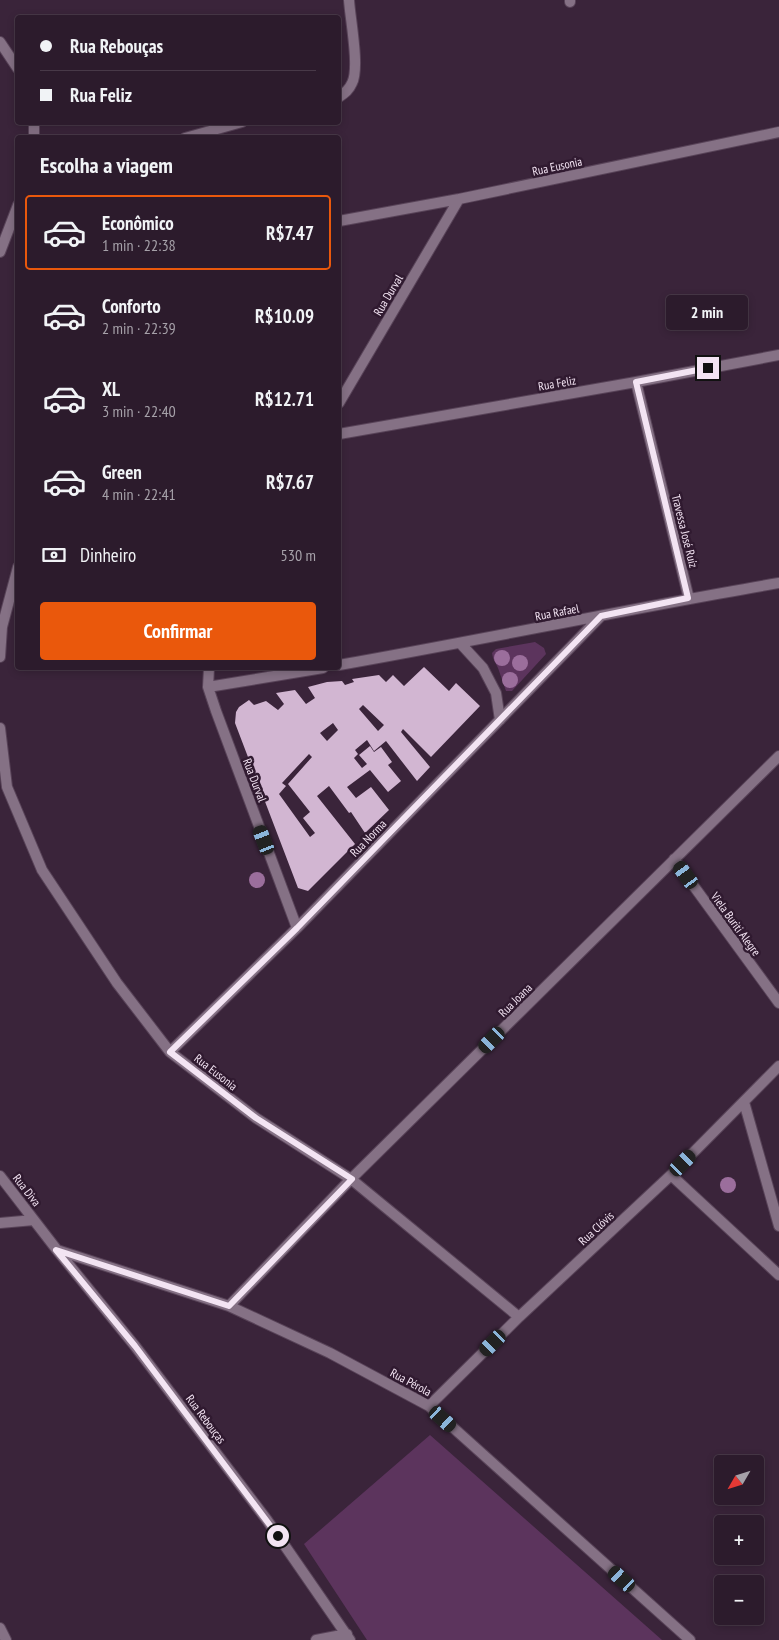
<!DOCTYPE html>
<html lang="pt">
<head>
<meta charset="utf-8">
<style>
	body { margin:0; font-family:"PT Sans Narrow",sans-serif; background:#382838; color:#f1f3f6; height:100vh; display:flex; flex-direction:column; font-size:19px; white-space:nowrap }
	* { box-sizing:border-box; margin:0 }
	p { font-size:16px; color:#a6a1a9 }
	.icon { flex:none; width:28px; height:28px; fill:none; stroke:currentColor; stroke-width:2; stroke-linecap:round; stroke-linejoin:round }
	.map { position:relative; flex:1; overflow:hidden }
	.panel { position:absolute; left:15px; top:135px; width:326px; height:535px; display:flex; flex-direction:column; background:#2c1b2c; border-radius:5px; box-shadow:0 2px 8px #0003,0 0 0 1px #483948 }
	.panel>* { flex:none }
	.guide { position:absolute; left:15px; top:15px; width:326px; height:110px; border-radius:5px; box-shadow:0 2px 8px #0003,0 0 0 1px #483948; display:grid; align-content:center; height:110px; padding:0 25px; background:#2c1b2c }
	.needle { width:32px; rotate:231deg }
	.fabs { position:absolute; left:714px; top:1455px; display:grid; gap:10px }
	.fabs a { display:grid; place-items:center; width:50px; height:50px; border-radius:5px; background:#2c1b2c; box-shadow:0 2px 8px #0003,0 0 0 1px #483948; font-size:25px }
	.end { position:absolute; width:22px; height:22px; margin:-11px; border:6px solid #f3e4f3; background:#111; box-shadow:0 0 0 2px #111 }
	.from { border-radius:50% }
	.bubble { position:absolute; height:35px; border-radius:5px; background:#2c1b2c; box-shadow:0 2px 8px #0003,0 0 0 1px #483948; font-size:16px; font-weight:700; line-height:35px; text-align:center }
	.car { position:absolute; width:15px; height:30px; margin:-15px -8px; border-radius:6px; box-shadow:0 0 4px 1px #0007; background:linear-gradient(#222 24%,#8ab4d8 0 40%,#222 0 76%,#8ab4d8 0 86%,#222 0) }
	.guide b { display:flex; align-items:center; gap:18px; height:48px; font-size:19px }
	.guide b+b { border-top:1px solid #483948 }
	.guide i { width:12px; height:12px; background:#f1f3f6 }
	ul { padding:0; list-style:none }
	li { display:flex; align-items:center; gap:15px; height:75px; margin:0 10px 8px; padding:0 15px; border:2px solid transparent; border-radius:5px }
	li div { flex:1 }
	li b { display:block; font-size:19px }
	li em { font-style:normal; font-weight:700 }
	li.current { border-color:#ea580c }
	li>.icon { width:45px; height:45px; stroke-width:1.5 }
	h2 { padding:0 25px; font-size:22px; line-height:60px }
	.pay { display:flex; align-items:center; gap:12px; height:55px; padding:0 25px; font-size:19px }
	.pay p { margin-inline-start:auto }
	.button { display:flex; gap:10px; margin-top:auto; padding:10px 25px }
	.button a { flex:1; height:58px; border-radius:5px; background:#ea580c; color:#fff; font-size:20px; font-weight:700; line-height:58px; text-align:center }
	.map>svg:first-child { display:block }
</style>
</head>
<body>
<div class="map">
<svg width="779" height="1640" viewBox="0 0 779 1640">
	<rect width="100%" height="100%" fill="#3a243a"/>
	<!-- green -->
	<path fill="#5c345d" d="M535,642l9,6 2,6 -34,37h-6l-8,-23 -5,-10 -1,-5 4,-4z
		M430,1435l232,205h-295l-63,-96z"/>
	<!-- building -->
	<path fill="#d2b6d2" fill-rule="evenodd" d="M424,667l25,24 7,-8 24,23 -49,51 -28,-28 -2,3 29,35 -13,14 -31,-40 -12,10 -7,-11 -12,10 3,4 -4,4 8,10 5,-4 -8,-9 11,-9 4,6 7,-5 11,15 -4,3 13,16 -13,11 -18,-22 -23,17 9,11 15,-11 18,23 -24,23 -14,-21 -2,1 -20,-27 -12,10 38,48 -47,47 -10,-3 -63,-165 1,-11 3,-5 10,-7 5,5 12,-4 12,9 6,-6 -8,-11 19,-3 11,14 9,-6 -7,-11 19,-5 15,-1 3,4 9,-3 -2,-3 27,-4 7,7 7,-7 11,11zM363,705l21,20 -6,6 -19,-22zM333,723l5,7 -11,11 -7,-8zM309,754l3,3 -24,27 22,28 -7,6 12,15 -5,4 -31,-43 7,-8 -4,-3z"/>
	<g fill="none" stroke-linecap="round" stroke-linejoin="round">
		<defs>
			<path id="street" d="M570,0v2
				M0,42l18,27
				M339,97c6,-4 10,-7 13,-14 8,-15 -2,-65 -3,-83
				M34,138v-16
				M185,138l57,-16
				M339,221l120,-22 320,-67
				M0,252l18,-47
				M636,382l53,217
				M339,403l120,-204
				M339,434l297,-52 143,-27
				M461,644l22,24 13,25 4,27
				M0,657l2,-30 16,-60
				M339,665c147,-26 293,-57 440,-82
				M209,668l-1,19 8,24 81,217
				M208,687l115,-19
				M0,728l7,59 35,83 75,113 53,69 86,66 95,61 168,138
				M674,859l105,144
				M170,1052l127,-124 304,-312
				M744,1102l35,124
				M671,1175l108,100
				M0,1176l57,74 78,96 132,174 83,120
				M0,1223l34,-3
				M57,1250l172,56 101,47 99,53 261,234
				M229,1306l122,-127 428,-423
				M429,1406l90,-89 152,-142 108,-109
				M0,1628l6,12
				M316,1640l31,-6"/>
		</defs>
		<!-- street casing -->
		<use href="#street" stroke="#584358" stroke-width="12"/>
		<!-- street -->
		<use href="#street" stroke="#857185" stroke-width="10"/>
	</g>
	<!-- trees -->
	<g fill="#9b6e9c">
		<circle cx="502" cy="658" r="8"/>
		<circle cx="520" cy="663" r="8"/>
		<circle cx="510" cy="680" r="8"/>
		<circle cx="257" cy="880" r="8"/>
		<circle cx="728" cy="1185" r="8"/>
	</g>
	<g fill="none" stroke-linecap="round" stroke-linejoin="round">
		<!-- route -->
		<path stroke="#f3e4f3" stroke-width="6" d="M278,1536l-143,-190 -79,-96 173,56 123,-127 -96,-61 -86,-66 127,-124 304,-312 87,-18 -52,-216 72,-14"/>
	</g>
	<g text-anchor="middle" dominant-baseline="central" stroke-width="5" stroke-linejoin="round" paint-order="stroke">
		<!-- street labels -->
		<g font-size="12" fill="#f3e4f3" stroke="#301a30">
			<text transform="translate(557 166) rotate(-12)">Rua Eusonia</text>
			<text transform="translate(388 295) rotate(-59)">Rua Durval</text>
			<text transform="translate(557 383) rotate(-10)">Rua Feliz</text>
			<text transform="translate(685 531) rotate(76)">Travessa José Ruíz</text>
			<text transform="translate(557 612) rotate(-11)">Rua Rafael</text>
			<text transform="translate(255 780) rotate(69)">Rua Durval</text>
			<text transform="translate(368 838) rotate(-46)">Rua Norma</text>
			<text transform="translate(736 924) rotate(54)">Viela Buriti Alegre</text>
			<text transform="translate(515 1000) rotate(-45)">Rua Joana</text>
			<text transform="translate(216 1072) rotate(38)">Rua Eusonia</text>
			<text transform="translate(27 1190) rotate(52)">Rua Diva</text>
			<text transform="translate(596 1228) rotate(-43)">Rua Clóvis</text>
			<text transform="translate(411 1382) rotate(28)">Rua Pérola</text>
			<text transform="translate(206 1419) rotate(53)">Rua Rebouças</text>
		</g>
	</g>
</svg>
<div class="fabs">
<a><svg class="needle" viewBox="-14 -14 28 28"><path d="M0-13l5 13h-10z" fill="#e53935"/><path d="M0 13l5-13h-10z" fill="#a6a1a9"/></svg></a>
<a>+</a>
<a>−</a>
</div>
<i class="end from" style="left:278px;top:1536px"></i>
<i class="end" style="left:708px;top:368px"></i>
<div class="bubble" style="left:666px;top:295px;width:82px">2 min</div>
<i class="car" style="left:264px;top:840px;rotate:339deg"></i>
<i class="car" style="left:686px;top:875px;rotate:324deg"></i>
<i class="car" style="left:492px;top:1040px;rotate:225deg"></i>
<i class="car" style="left:683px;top:1163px;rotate:45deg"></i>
<i class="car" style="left:493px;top:1343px;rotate:225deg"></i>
<i class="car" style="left:443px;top:1419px;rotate:132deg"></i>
<i class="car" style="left:622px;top:1579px;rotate:312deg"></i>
<div class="guide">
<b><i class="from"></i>Rua Rebouças</b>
<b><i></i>Rua Feliz</b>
</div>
<section class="panel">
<h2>Escolha a viagem</h2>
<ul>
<li class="current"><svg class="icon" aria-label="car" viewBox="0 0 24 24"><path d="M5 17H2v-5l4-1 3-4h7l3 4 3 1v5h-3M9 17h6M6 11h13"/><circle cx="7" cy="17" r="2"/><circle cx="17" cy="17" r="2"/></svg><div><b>Econômico</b><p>1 min · 22:38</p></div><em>R$7.47</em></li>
<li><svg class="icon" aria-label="car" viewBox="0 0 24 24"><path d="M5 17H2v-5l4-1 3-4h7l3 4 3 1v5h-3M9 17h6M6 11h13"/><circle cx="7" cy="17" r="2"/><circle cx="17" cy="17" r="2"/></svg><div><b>Conforto</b><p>2 min · 22:39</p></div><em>R$10.09</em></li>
<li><svg class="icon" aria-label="car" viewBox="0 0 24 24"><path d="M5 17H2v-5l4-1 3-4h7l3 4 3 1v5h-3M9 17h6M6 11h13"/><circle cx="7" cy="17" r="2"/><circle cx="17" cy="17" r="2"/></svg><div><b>XL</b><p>3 min · 22:40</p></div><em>R$12.71</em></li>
<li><svg class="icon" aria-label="car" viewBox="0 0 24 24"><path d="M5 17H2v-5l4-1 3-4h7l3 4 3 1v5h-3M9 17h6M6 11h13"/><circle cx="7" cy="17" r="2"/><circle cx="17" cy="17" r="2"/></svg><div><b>Green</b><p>4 min · 22:41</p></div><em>R$7.67</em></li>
</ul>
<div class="pay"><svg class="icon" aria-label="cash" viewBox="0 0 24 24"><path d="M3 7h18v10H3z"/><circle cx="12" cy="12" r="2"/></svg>Dinheiro<p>530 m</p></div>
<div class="button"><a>Confirmar</a></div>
</section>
</div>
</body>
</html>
